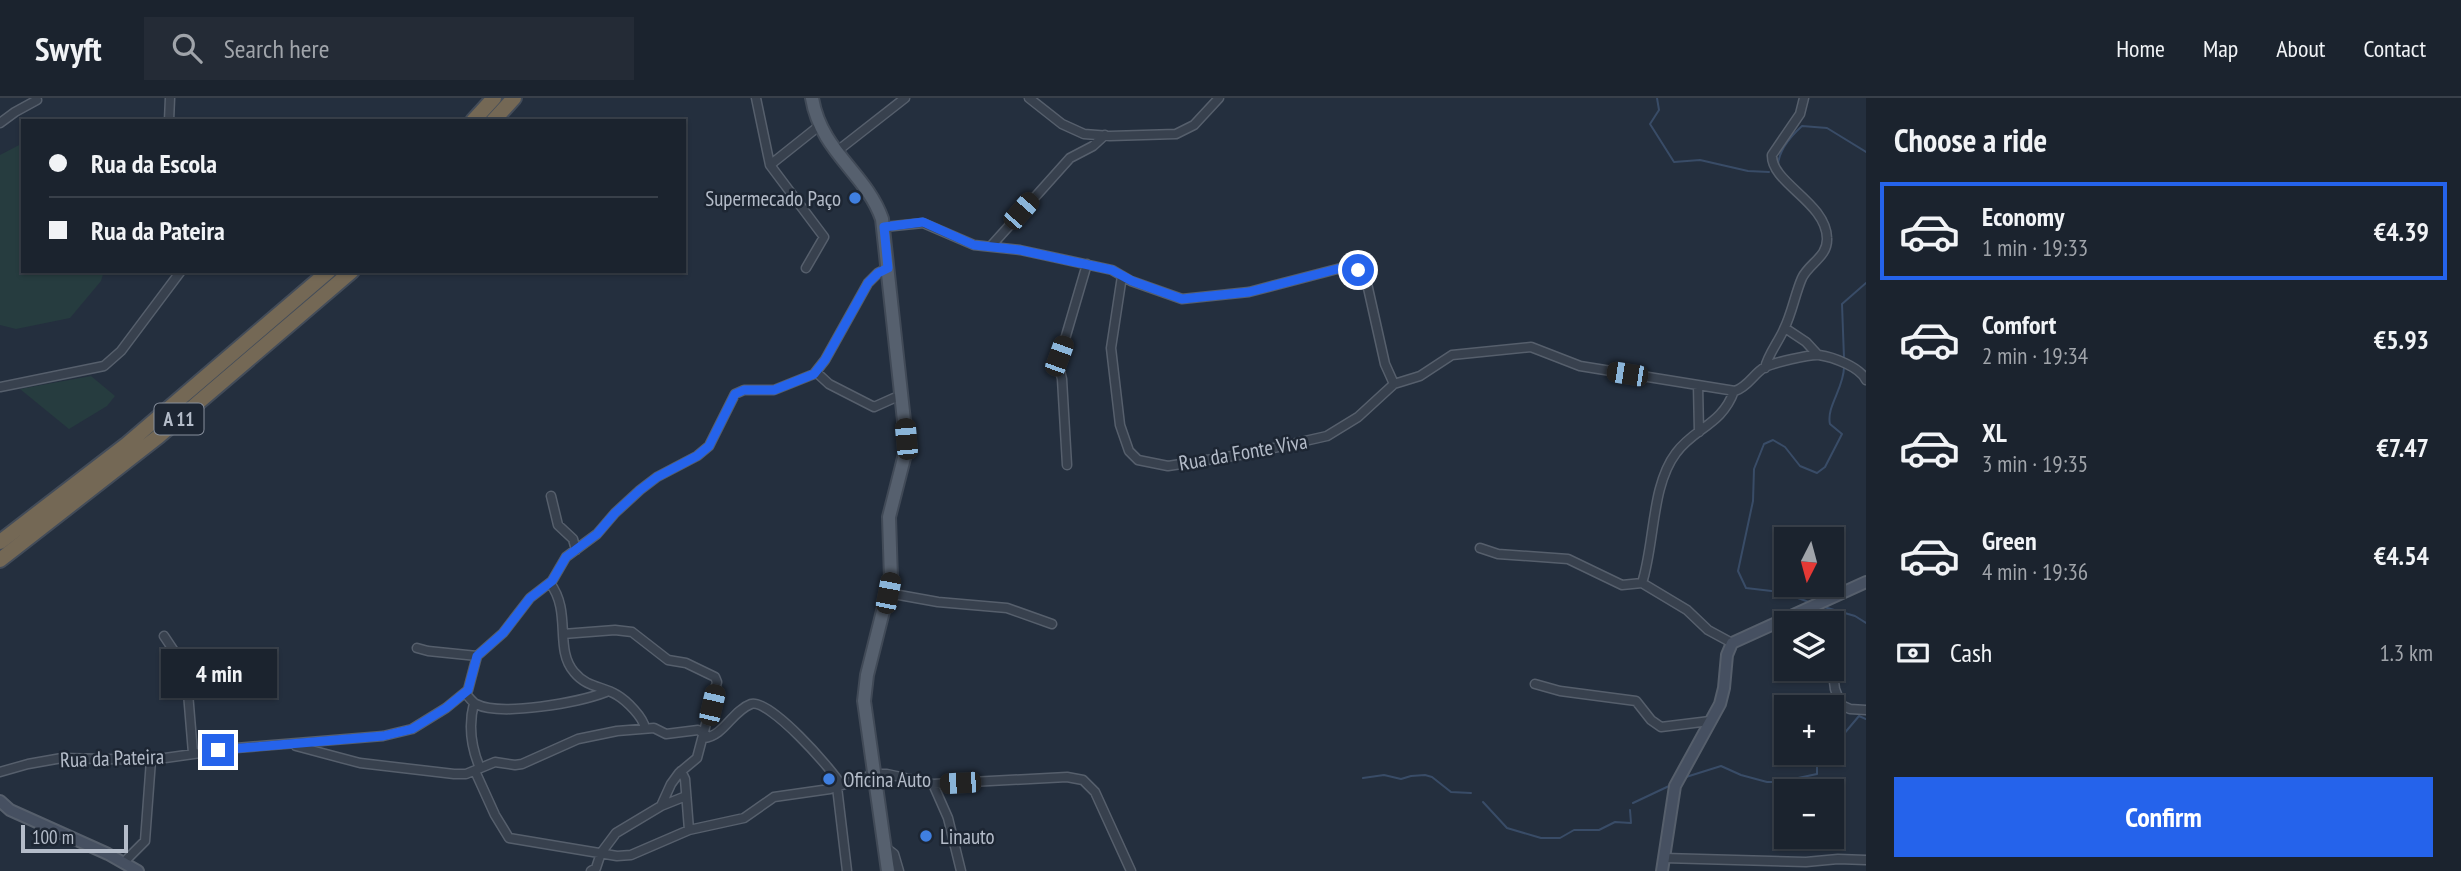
<!DOCTYPE html>
<html lang="en">
<head>
<meta charset="utf-8">
<style>
	body { margin:0; font-family:"PT Sans Narrow",sans-serif; background:#242b36; color:#f1f3f6; height:100vh; display:flex; flex-direction:column; font-size:26px; white-space:nowrap }
	* { box-sizing:border-box; margin:0 }
	p { font-size:23px; color:#a0a4aa }
	.icon { flex:none; width:38px; height:38px; fill:none; stroke:currentColor; stroke-width:2; stroke-linecap:round; stroke-linejoin:round }
	.map { position:relative; flex:1; overflow:hidden }
	.details { display:flex; flex-direction:column; background:#1b232e; width:595px }
	.details>* { flex:none }
	.top-card { position:absolute; left:21px; top:21px; width:665px; height:154px; border-radius:0px; box-shadow:0 2px 5px #0004,0 0 0 2px #39404a; display:grid; align-content:center; height:154px; padding:0 28px; background:#1b232e }
	.needle { width:46px; rotate:186deg }
	.controls { position:absolute; left:1774px; top:429px; display:grid; gap:14px }
	.controls a { display:grid; place-items:center; width:70px; height:70px; border-radius:0px; background:#1b232e; box-shadow:0 2px 5px #0004,0 0 0 2px #39404a; font-size:35px }
	.scale { position:absolute; left:21px; bottom:18px; width:107px; box-sizing:border-box; padding-left:7px; border:4px solid #b4bcc9; border-top:0; font-size:19px; line-height:24px; white-space:nowrap; color:#b4bcc9; -webkit-text-stroke:5px #1d2633; paint-order:stroke }
	.end { position:absolute; width:32px; height:32px; margin:-16px; border:9px solid #2563eb; background:#fff; box-shadow:0 0 0 4px #fff }
	.from { border-radius:50% }
	.bubble { position:absolute; height:49px; border-radius:0px; background:#1b232e; box-shadow:0 2px 5px #0004,0 0 0 2px #39404a; font-size:23px; font-weight:700; line-height:49px; text-align:center }
	.car { position:absolute; width:21px; height:42px; margin:-21px -10px; border-radius:9px; box-shadow:0 0 5px 2px #0007; background:linear-gradient(#222 24%,#8ab4d8 0 40%,#222 0 76%,#8ab4d8 0 86%,#222 0) }
	.top-card b { display:flex; align-items:center; gap:24px; height:66px; font-size:26px }
	.top-card b+b { border-top:2px solid #39404a }
	.top-card i { width:18px; height:18px; background:#f1f3f6 }
	ul { padding:0; list-style:none }
	li { display:flex; align-items:center; gap:21px; height:98px; margin:0 14px 10px; padding:0 14px; border:4px solid transparent; border-radius:0px }
	li div { flex:1 }
	li b { display:block; font-size:26px }
	li em { font-style:normal; font-weight:700 }
	li.current { border-color:#2563eb }
	li>.icon { width:63px; height:63px; stroke-width:1.5 }
	h2 { padding:0 28px; font-size:32px; line-height:84px }
	.pay { display:flex; align-items:center; gap:18px; height:77px; padding:0 28px; font-size:26px }
	.pay p { margin-inline-start:auto }
	.primary-button { display:flex; gap:14px; margin-top:auto; padding:14px 28px }
	.primary-button a { flex:1; height:80px; border-radius:0px; background:#2563eb; color:#fff; font-size:28px; font-weight:700; line-height:80px; text-align:center }
	header { display:flex; align-items:center; gap:42px; box-sizing:border-box; height:98px; padding:0 35px; background:#1b232e; border-bottom:2px solid #39404a }
	header strong { font-size:33px }
	nav { display:flex; gap:38px; margin-inline-start:auto; font-size:24px }
	.search { width:490px; height:63px; background:#242b36; display:flex; align-items:center; gap:18px; box-sizing:border-box; padding:0 24px; border-radius:0px; color:#a0a4aa; font-size:26px }
	main { display:flex; flex:1; min-height:0 }
	.map>svg:first-child { display:block }
</style>
</head>
<body>
<header>
<strong>Swyft</strong>
<div class="search"><svg class="icon" aria-label="search" viewBox="0 0 24 24"><circle cx="10" cy="10" r="6"/><path d="M15 15l6 6"/></svg>Search here</div>
<nav><a>Home</a><a>Map</a><a>About</a><a>Contact</a></nav>
</header>
<main>
<div class="map">
<svg width="1866" height="773" viewBox="0 0 1866 773">
	<rect width="100%" height="100%" fill="#242f3e"/>
	<!-- green -->
	<path fill="#263c3f" d="M23,45v128h81l-3,10 -31,37 -54,11 -16,-4v-170z
		M91,278l24,20 -8,10 -38,23 -49,-40z"/>
	<g fill="none" stroke-linecap="round" stroke-linejoin="round">
		<!-- stream -->
		<path stroke="#394c67" stroke-width="2" d="M1657,0l2,12 -9,14 24,38 26,-2 48,11 21,1
			M1778,67c1,-16 13,-29 24,-39l25,2 39,24
			M1844,260l-2,-54 24,-21
			M1809,504l-28,-10 -35,-4 -8,-17 15,-70 1,-32 10,-25 9,-4 12,7 15,19 17,7 8,-6 17,-33 -12,-10c-4,-17 14,-36 14,-57
			M1824,509l31,9 11,7
			M1832,650l27,-32 7,3
			M1686,679l35,-11 20,9 26,7h12l38,-8v-13l12,-9
			M1363,680l21,-3 17,4 10,-3 14,-1 7,2 19,15 20,1
			M1483,704l24,26 34,10h19l14,-8h25l16,-8 16,1 -1,-13
			M1633,705l36,-17"/>
		<defs>
			<path id="street" d="M756,0l14,67 54,72 -18,31
				M1029,0l33,26 22,10 26,2 66,-2 18,-9 25,-27
				M169,23l1,-23
				M0,25l15,-11 22,-12 -1,-2
				M836,54l69,-54
				M770,67l49,-39
				M884,129l39,-4 51,22 46,5 92,20 19,11 51,18 67,-7 92,-24 21,3 4,8 19,85 9,20
				M991,148l79,-88 23,-12 12,-11
				M1122,178l-11,72 9,77 9,26 9,9 30,6 84,-13 75,-17 31,-19 36,-33 26,-8 32,-21 79,-8 49,19 155,25c14,-5 18,-17 30,-24 8,-4 45,-13 54,-12 14,2 41,12 47,25
				M1785,230l21,14 12,13
				M1765,270c2,-12 14,-27 19,-39 8,-16 11,-35 18,-51 7,-15 26,-21 25,-40 -1,-36 -56,-55 -55,-83l28,-41 4,-16
				M816,274l13,12 45,23 20,-9 8,-1
				M1698,287l1,47
				M0,289l104,-21 17,-15 60,-80
				M1067,367l-5,-86 -4,-16 29,-99
				M551,398l7,29 15,14 3,11
				M1480,450l18,6 70,5 54,26 20,-2
				M550,485c22,29 4,66 24,89 13,16 29,14 43,23 10,6 26,22 28,33
				M888,495l50,9 69,6 45,16
				M563,536l52,-4 17,2 36,28 18,3 29,14 2,5 -20,76 -18,15 -8,11 -10,22 -45,27 -15,20 -5,15 -5,3
				M164,538l22,33 7,84
				M1732,545l-24,-13 -21,-20 -45,-27c13,-40 9,-97 34,-130 18,-25 46,-28 58,-62
				M417,550l11,3 49,5
				M185,568l48,-5
				M1832,569l3,22 6,16 9,4 16,1
				M1535,586l25,7 76,10 15,19 10,7 49,-6
				M465,595c4,4 7,9 11,11 25,13 104,-2 130,-12
				M474,605c-6,23 -3,44 6,65
				M704,640c20,-2 28,-27 47,-34 18,-6 81,65 90,81
				M296,648l64,17 94,11h12l29,-12 20,3 7,-1 56,-25 39,-8 37,-3 12,6 32,-4 7,4
				M475,673l20,44 14,23 108,18 14,-1 58,-25 55,-12 30,-21 56,-8 45,-15h12l46,10 134,-7 16,3 12,12 36,79
				M681,673l4,8 4,51
				M0,674l28,-8 34,-6 89,2 85,-12 147,-12 29,-7 34,-21 22,-18 9,-34 26,-23 27,-35 22,-17 14,-24 31,-23 18,-21 25,-23 17,-13 40,-21 12,-10 26,-52 9,-4h30l40,-16 11,-14 43,-77 10,-10 10,-5
				M933,686l15,34 13,53
				M837,689l10,84
				M661,708l25,-10
				M885,749l9,7 5,17
				M1664,760l142,4 32,-3 28,1
				M124,764l21,-21 6,-81"/>
			<path id="secondary" d="M0,703l10,9 98,44 30,17
				M1662,773l13,-85 45,-82 4,-16 3,-33 5,-12 134,-61"/>
			<path id="primary" d="M812,0c9,54 54,75 70,121l24,220 -1,15 -16,63 2,62 -24,96 -3,26 24,170"/>
			<path id="highway" d="M473,23l21,-23
				M493,23l21,-23
				M0,444l126,-97 203,-174
				M0,462l159,-124 193,-165"/>
		</defs>
		<!-- street casing -->
		<use href="#street" stroke="#565f6c" stroke-width="11"/>
		<!-- secondary casing -->
		<use href="#secondary" stroke="#565f6c" stroke-width="14"/>
		<!-- primary casing -->
		<use href="#primary" stroke="#414a57" stroke-width="16"/>
		<!-- highway casing -->
		<use href="#highway" stroke="#434c59" stroke-width="18"/>
		<!-- street -->
		<use href="#street" stroke="#38414e" stroke-width="8"/>
		<!-- secondary -->
		<use href="#secondary" stroke="#465061" stroke-width="10"/>
		<!-- primary -->
		<use href="#primary" stroke="#56606e" stroke-width="12"/>
		<!-- highway -->
		<use href="#highway" stroke="#746855" stroke-width="14"/>
	</g>
	<g fill="none" stroke-linecap="round" stroke-linejoin="round">
		<!-- route -->
		<path stroke="#2563eb" stroke-width="9" d="M218,652l165,-14 29,-7 34,-21 22,-18 9,-34 26,-23 27,-35 22,-17 14,-24 31,-23 18,-21 25,-23 17,-13 40,-21 12,-10 26,-52 9,-4h30l40,-16 11,-14 43,-77 10,-10 10,-5 -4,-41 39,-5 51,23 46,5 92,20 20,11 50,18 67,-7 92,-24 17,2"/>
	</g>
	<!-- markers -->
	<g fill="#3f7fe0" stroke="#1d2633" stroke-width="2.5">
		<circle cx="855" cy="100" r="7"/>
		<circle cx="829" cy="681" r="7"/>
		<circle cx="926" cy="738" r="7"/>
	</g>
	<g text-anchor="middle" dominant-baseline="central" stroke-width="5" stroke-linejoin="round" paint-order="stroke">
		<!-- shield labels -->
		<rect fill="#1d2633" stroke="#878f9c" stroke-width="2" x="154.5" y="305.5" width="49" height="31" rx="5"/>
		<g font-size="19" font-weight="bold" fill="#b4bcc9">
			<text x="179" y="321">A 11</text>
		</g>
		<!-- poi labels -->
		<g font-size="21" fill="#b4bcc9" stroke="#1d2633" text-anchor="start">
			<text x="841" y="100" text-anchor="end">Supermecado Paço</text>
			<text x="843" y="681">Oficina Auto</text>
			<text x="940" y="738">Linauto</text>
		</g>
		<!-- street labels -->
		<g font-size="21" fill="#b4bcc9" stroke="#1d2633">
			<text transform="translate(1243 354) rotate(-10)">Rua da Fonte Viva</text>
			<text transform="translate(112 660) rotate(-2)">Rua da Pateira</text>
		</g>
	</g>
</svg>
<div class="controls">
<a><svg class="needle" viewBox="-14 -14 28 28"><path d="M0-13l5 13h-10z" fill="#e53935"/><path d="M0 13l5-13h-10z" fill="#a0a4aa"/></svg></a>
<a><svg class="icon" aria-label="layers" viewBox="0 0 24 24"><path d="M12 4l9 5-9 5-9-5zM3 14l9 5 9-5"/></svg></a>
<a>+</a>
<a>−</a>
</div>
<div class="scale">100 m</div>
<i class="end from" style="left:1358px;top:172px"></i>
<i class="end" style="left:218px;top:652px"></i>
<div class="bubble" style="left:161px;top:551px;width:116px">4 min</div>
<i class="car" style="left:1021px;top:113px;rotate:41deg"></i>
<i class="car" style="left:1059px;top:258px;rotate:20deg"></i>
<i class="car" style="left:1627px;top:276px;rotate:279deg"></i>
<i class="car" style="left:906px;top:341px;rotate:355deg"></i>
<i class="car" style="left:888px;top:495px;rotate:11deg"></i>
<i class="car" style="left:712px;top:607px;rotate:13deg"></i>
<i class="car" style="left:960px;top:685px;rotate:267deg"></i>
<div class="top-card">
<b><i class="from"></i>Rua da Escola</b>
<b><i></i>Rua da Pateira</b>
</div>
</div>
<section class="details">
<h2>Choose a ride</h2>
<ul>
<li class="current"><svg class="icon" aria-label="car" viewBox="0 0 24 24"><path d="M5 17H2v-5l4-1 3-4h7l3 4 3 1v5h-3M9 17h6M6 11h13"/><circle cx="7" cy="17" r="2"/><circle cx="17" cy="17" r="2"/></svg><div><b>Economy</b><p>1 min · 19:33</p></div><em>€4.39</em></li>
<li><svg class="icon" aria-label="car" viewBox="0 0 24 24"><path d="M5 17H2v-5l4-1 3-4h7l3 4 3 1v5h-3M9 17h6M6 11h13"/><circle cx="7" cy="17" r="2"/><circle cx="17" cy="17" r="2"/></svg><div><b>Comfort</b><p>2 min · 19:34</p></div><em>€5.93</em></li>
<li><svg class="icon" aria-label="car" viewBox="0 0 24 24"><path d="M5 17H2v-5l4-1 3-4h7l3 4 3 1v5h-3M9 17h6M6 11h13"/><circle cx="7" cy="17" r="2"/><circle cx="17" cy="17" r="2"/></svg><div><b>XL</b><p>3 min · 19:35</p></div><em>€7.47</em></li>
<li><svg class="icon" aria-label="car" viewBox="0 0 24 24"><path d="M5 17H2v-5l4-1 3-4h7l3 4 3 1v5h-3M9 17h6M6 11h13"/><circle cx="7" cy="17" r="2"/><circle cx="17" cy="17" r="2"/></svg><div><b>Green</b><p>4 min · 19:36</p></div><em>€4.54</em></li>
</ul>
<div class="pay"><svg class="icon" aria-label="cash" viewBox="0 0 24 24"><path d="M3 7h18v10H3z"/><circle cx="12" cy="12" r="2"/></svg>Cash<p>1.3 km</p></div>
<div class="primary-button"><a>Confirm</a></div>
</section>
</main>
</body>
</html>
